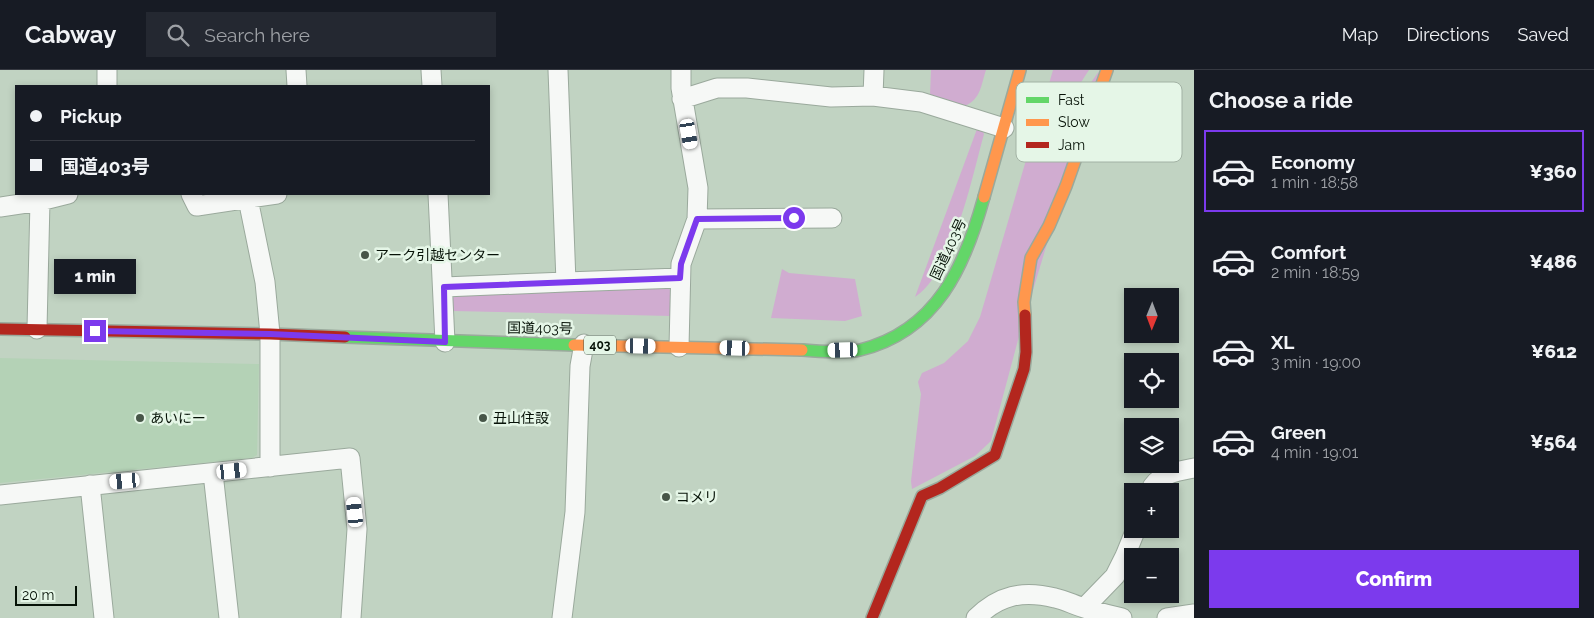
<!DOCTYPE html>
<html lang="en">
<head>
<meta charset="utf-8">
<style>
	body { margin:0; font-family:Raleway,"Noto Sans JP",sans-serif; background:#242831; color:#f1f3f6; height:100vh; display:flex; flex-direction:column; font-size:19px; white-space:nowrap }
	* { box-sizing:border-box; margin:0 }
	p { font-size:16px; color:#9ea1a6 }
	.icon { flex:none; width:28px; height:28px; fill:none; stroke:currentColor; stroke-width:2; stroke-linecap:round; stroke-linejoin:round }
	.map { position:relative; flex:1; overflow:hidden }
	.sheet { display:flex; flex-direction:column; background:#171b24; width:400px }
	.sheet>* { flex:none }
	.hud { position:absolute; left:15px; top:15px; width:475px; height:110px; border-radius:0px; box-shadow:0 2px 8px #0003; display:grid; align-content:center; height:110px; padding:0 15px; background:#171b24 }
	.needle { width:32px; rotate:181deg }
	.fabs { position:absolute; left:1124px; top:218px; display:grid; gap:10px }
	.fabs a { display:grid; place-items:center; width:55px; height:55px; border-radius:0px; background:#171b24; box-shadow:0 2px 8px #0003; font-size:25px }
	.scale { position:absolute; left:15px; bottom:12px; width:62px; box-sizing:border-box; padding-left:5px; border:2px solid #061207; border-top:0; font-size:14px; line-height:18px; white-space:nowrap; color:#061207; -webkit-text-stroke:4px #e5f6e7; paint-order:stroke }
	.end { position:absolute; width:22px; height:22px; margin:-11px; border:6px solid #7c3aed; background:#fff; box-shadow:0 0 0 2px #fff }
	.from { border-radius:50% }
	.bubble { position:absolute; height:35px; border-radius:0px; background:#171b24; box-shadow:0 2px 8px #0003; font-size:16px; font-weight:800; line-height:35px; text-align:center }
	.car { position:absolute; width:15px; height:30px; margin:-15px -8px; border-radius:6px; box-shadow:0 0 4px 1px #0007; background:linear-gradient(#fff 24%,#345 0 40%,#fff 0 76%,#345 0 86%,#fff 0) }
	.hud b { display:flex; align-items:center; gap:18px; height:48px; font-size:19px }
	.hud b+b { border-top:1px solid #363941 }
	.hud i { width:12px; height:12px; background:#f1f3f6 }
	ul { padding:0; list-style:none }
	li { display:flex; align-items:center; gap:15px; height:82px; margin:0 10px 8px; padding:0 5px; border:2px solid transparent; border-radius:0px }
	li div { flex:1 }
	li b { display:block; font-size:19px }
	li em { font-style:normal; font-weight:800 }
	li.on { border-color:#7c3aed }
	li>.icon { width:45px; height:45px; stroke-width:1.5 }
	h2 { padding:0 15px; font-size:22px; line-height:60px }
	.primary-button { display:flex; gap:10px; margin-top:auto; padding:10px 15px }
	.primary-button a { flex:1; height:58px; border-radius:0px; background:#7c3aed; color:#fff; font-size:20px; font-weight:800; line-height:58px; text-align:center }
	header { display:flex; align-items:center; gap:30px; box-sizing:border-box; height:70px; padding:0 25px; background:#171b24; border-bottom:1px solid #363941 }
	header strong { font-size:24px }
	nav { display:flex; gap:28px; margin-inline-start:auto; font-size:18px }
	.search { width:350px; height:45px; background:#242831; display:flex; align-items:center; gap:12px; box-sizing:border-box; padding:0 18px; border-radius:0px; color:#9ea1a6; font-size:19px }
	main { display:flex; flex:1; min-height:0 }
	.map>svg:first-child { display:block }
</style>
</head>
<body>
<header>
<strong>Cabway</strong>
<div class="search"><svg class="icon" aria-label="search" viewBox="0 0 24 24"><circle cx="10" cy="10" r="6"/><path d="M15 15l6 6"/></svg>Search here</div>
<nav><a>Map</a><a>Directions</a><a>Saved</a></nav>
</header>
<main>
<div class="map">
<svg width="1194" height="548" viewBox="0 0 1194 548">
	<rect width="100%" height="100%" fill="#c1d3c2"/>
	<!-- built -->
	<path fill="#b4d2b6" d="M0,288l259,6 -2,91 -5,3 -252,25z"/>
	<!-- green -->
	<path fill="#d0acd0" d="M931,0h55c-5,15 -5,29 -21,36l-35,-11z
		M1053,0h36c-13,19 -16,31 -41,34l-4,-3z
		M1099,1l-81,269 -27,101 -16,15 -63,33 -1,-8 10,-87 -3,-12 4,-9 22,-10 24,-22 12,-24 59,-201 17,-2 18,-7z
		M977,59l5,1 2,4c-12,43 -31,138 -69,163z
		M782,199l7,4 66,6 7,37 -17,5 -74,-3z
		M667,217l4,4v25l-218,-5v-13l4,-5z"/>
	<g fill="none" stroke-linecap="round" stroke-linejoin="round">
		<defs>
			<path id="street" d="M296,0l1,16
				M431,0l1,16
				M107,16v-16
				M873,26l1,-26
				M682,29l35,-11h30l84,9 42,-1 48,6 83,26
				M191,124l6,12 80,-12
				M438,124l7,148
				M248,129l17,83 5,52v133
				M0,137l40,-6 28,-7
				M697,149l135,-1
				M566,212l114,-4
				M444,217l122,-5 -8,-212
				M37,259l3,-128
				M679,277l2,-83 16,-45 1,-31 -17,-100v-18
				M213,403l16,145
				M90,415l14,133
				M1150,421c7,-17 28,-20 44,-23
				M0,425l350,-37 7,71 -6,89
				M1084,538l31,-32 10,-20 11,-27
				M562,548l13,-106 5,-146 4,-22
				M976,548c23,-23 47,-28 79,-20 10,2 19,7 29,10 13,4 26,7 38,10
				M1167,548l27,-4"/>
			<path id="fast" d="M345,267l229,8
				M802,280c17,1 41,4 58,0 77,-19 105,-84 124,-153"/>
			<path id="slow" d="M984,127l36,-127
				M1025,245l-1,-13 7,-44 18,-32 17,-40 41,-116
				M574,275l228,5"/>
			<path id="jam" d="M0,259l270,5 75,3
				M872,548l50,-122 18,-8 55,-33 29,-86 2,-17 -1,-37"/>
		</defs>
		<!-- street casing -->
		<use href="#street" stroke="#9aa99c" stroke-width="21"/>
		<!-- fast casing -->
		<use href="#fast" stroke="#9aa99c" stroke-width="14"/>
		<!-- slow casing -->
		<use href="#slow" stroke="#9aa99c" stroke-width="14"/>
		<!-- jam casing -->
		<use href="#jam" stroke="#9aa99c" stroke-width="14"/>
		<!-- street -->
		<use href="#street" stroke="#f6f8f6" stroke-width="19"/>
		<!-- fast -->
		<use href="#fast" stroke="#63d668" stroke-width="11"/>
		<!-- slow -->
		<use href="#slow" stroke="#ff974d" stroke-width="11"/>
		<!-- jam -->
		<use href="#jam" stroke="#b3261e" stroke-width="11"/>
	</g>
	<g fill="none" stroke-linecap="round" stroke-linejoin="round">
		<!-- route -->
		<path stroke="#7c3aed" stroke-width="6" d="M95,261l175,3 175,8 -1,-55 236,-9 1,-14 16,-45 97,-1"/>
	</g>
	<!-- markers -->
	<g fill="#475648" stroke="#e5f6e7" stroke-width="2">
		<circle cx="365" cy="185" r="5"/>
		<circle cx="140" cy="348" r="5"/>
		<circle cx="483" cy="348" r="5"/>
		<circle cx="666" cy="427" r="5"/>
	</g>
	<g text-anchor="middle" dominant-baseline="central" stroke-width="5" stroke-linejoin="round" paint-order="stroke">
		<!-- shield labels -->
		<rect fill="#e5f6e7" stroke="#49564a" stroke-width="1" x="584" y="265.5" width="32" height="19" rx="4"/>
		<g font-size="12" font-weight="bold" fill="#061207">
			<text x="600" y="275">403</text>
		</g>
		<!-- street labels -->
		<g font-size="14" fill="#061207" stroke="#e5f6e7">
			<text transform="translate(948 179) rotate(-65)">国道403号</text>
			<text transform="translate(540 258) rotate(1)">国道403号</text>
		</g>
		<!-- poi labels -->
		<g font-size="14" fill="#061207" stroke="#e5f6e7" text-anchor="start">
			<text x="375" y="185">アーク引越センター</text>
			<text x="150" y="348">あいにー</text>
			<text x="493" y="348">丑山住設</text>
			<text x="676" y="427">コメリ</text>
		</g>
	</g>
	<!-- legend -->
	<rect x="1016" y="12" width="166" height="80" rx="8" fill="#e5f6e7" stroke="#a2b2a4" stroke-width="1"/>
	<rect x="1026" y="27" width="23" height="6" fill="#63d668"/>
	<rect x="1026" y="49" width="23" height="7" fill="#ff974d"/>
	<rect x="1026" y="72" width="23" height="6" fill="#b3261e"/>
	<g font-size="14" fill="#061207">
		<text x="1058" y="35">Fast</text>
		<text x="1058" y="57">Slow</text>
		<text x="1058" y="80">Jam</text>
	</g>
</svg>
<div class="fabs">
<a><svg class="needle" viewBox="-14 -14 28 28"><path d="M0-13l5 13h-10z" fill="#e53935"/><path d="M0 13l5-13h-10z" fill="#9ea1a6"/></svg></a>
<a><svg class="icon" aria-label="locate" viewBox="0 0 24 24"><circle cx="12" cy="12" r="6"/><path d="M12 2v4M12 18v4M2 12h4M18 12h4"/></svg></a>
<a><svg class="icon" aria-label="layers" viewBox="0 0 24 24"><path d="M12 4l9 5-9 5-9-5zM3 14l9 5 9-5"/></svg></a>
<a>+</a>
<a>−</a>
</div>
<div class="scale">20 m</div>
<i class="end from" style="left:794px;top:148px"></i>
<i class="end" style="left:95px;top:261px"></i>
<div class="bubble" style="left:54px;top:189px;width:82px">1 min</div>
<i class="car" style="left:689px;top:64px;rotate:170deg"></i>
<i class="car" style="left:641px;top:276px;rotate:91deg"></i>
<i class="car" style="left:735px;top:278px;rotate:272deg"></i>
<i class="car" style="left:843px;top:280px;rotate:268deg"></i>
<i class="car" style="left:232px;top:401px;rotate:84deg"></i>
<i class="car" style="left:125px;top:411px;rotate:265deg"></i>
<i class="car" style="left:355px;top:442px;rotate:354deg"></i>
<div class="hud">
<b><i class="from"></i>Pickup</b>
<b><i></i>国道403号</b>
</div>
</div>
<section class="sheet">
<h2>Choose a ride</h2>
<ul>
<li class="on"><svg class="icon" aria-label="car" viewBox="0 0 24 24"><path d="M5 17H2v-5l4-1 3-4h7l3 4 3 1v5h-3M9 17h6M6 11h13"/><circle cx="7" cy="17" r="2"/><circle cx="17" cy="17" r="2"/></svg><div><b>Economy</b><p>1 min · 18:58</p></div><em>¥360</em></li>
<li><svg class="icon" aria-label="car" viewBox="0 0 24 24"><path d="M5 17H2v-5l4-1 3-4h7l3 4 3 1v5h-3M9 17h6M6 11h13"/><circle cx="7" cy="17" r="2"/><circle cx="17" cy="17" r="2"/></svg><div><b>Comfort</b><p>2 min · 18:59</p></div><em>¥486</em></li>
<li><svg class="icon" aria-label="car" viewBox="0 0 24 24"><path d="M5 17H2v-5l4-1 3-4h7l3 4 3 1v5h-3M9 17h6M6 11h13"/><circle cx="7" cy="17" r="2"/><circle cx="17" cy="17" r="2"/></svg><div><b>XL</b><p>3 min · 19:00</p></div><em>¥612</em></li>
<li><svg class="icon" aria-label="car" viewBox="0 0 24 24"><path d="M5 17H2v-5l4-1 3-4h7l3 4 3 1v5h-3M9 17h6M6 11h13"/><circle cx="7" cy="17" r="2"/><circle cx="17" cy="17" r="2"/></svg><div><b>Green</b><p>4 min · 19:01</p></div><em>¥564</em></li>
</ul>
<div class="primary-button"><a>Confirm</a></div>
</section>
</main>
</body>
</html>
